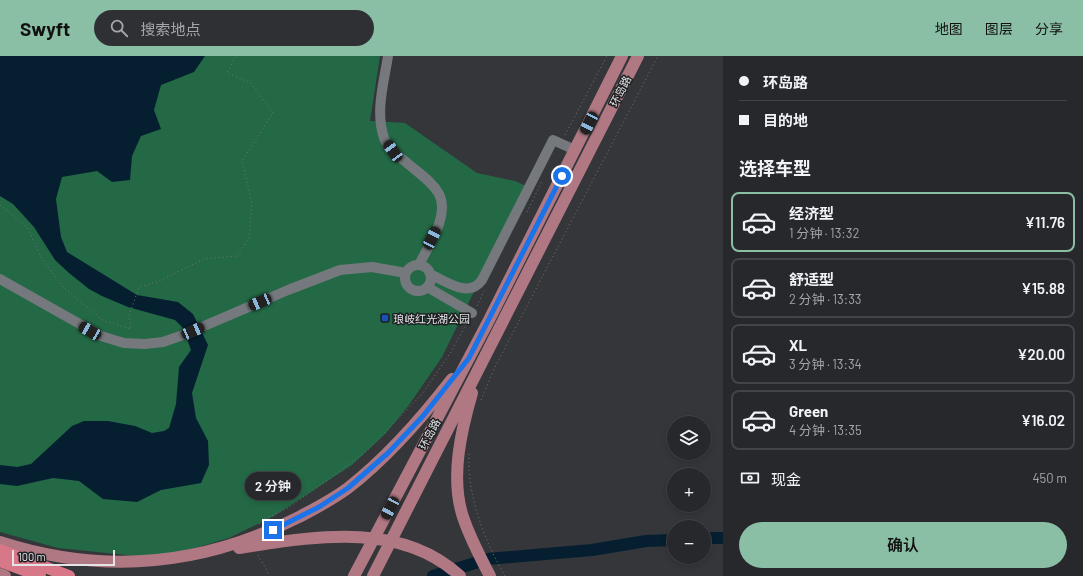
<!DOCTYPE html>
<html lang="zh">
<head>
<meta charset="utf-8">
<style>
	body { margin:0; font-family:Barlow,"Noto Sans SC",sans-serif; background:#2f3034; color:#f1f3f6; height:100vh; display:flex; flex-direction:column; font-size:15px; white-space:nowrap }
	* { box-sizing:border-box; margin:0 }
	p { font-size:13px; color:#a4a6a9 }
	.icon { flex:none; width:22px; height:22px; fill:none; stroke:currentColor; stroke-width:2; stroke-linecap:round; stroke-linejoin:round }
	.map { position:relative; flex:1; overflow:hidden }
	.side { display:flex; flex-direction:column; background:#27282c; width:360px }
	.side>* { flex:none }
	.top-card { display:grid; align-content:center; height:88px; padding:0 16px; background:#27282c }
	.controls { position:absolute; left:667px; top:360px; display:grid; gap:8px }
	.controls a { display:grid; place-items:center; width:44px; height:44px; border-radius:50%; background:#27282c; box-shadow:0 2px 6px #0003,0 0 0 1px #434448; font-size:20px }
	.scale { position:absolute; left:12px; bottom:10px; width:103px; box-sizing:border-box; padding-left:4px; border:2px solid #e3e4e7; border-top:0; font-size:11px; line-height:14px; white-space:nowrap; color:#e3e4e7; -webkit-text-stroke:3px #1c1e20; paint-order:stroke }
	.end { position:absolute; width:18px; height:18px; margin:-9px; border:5px solid #1a73e8; background:#fff; box-shadow:0 0 0 2px #fff }
	.from { border-radius:50% }
	.bubble { position:absolute; height:28px; border-radius:14px; background:#27282c; box-shadow:0 2px 6px #0003,0 0 0 1px #434448; font-size:13px; font-weight:600; line-height:28px; text-align:center }
	.car { position:absolute; width:12px; height:24px; margin:-12px -6px; border-radius:5px; box-shadow:0 0 3px 1px #0007; background:linear-gradient(#222 24%,#8ab4d8 0 40%,#222 0 76%,#8ab4d8 0 86%,#222 0) }
	.top-card b { display:flex; align-items:center; gap:14px; height:38px; font-size:15px }
	.top-card b+b { border-top:1px solid #434448 }
	.top-card i { width:10px; height:10px; background:#f1f3f6 }
	ul { padding:0; list-style:none }
	li { display:flex; align-items:center; gap:12px; height:60px; margin:0 8px 6px; padding:0 8px; border:2px solid #434448; border-radius:8px }
	li div { flex:1 }
	li b { display:block; font-size:15px }
	li em { font-style:normal; font-weight:600 }
	li.active { border-color:#8abfa5 }
	li>.icon { width:36px; height:36px; stroke-width:1.5 }
	h2 { padding:0 16px; font-size:18px; line-height:48px }
	.pay { display:flex; align-items:center; gap:10px; height:44px; padding:0 16px; font-size:15px }
	.pay p { margin-inline-start:auto }
	.action { display:flex; gap:8px; margin-top:auto; padding:8px 16px }
	.action a { flex:1; height:46px; border-radius:24px; background:#8abfa5; color:#111; font-size:16px; font-weight:600; line-height:46px; text-align:center }
	header { display:flex; align-items:center; gap:24px; box-sizing:border-box; height:56px; padding:0 20px; background:#8abfa5; color:#111 }
	header strong { font-size:19px }
	nav { display:flex; gap:22px; margin-inline-start:auto; font-size:14px }
	.search { width:280px; height:36px; background:#2f3034; display:flex; align-items:center; gap:10px; box-sizing:border-box; padding:0 14px; border-radius:22px; color:#a4a6a9; font-size:15px }
	main { display:flex; flex:1; min-height:0 }
	.map>svg:first-child { display:block }
</style>
</head>
<body>
<header>
<strong>Swyft</strong>
<div class="search"><svg class="icon" aria-label="search" viewBox="0 0 24 24"><circle cx="10" cy="10" r="6"/><path d="M15 15l6 6"/></svg>搜索地点</div>
<nav><a>地图</a><a>图层</a><a>分享</a></nav>
</header>
<main>
<div class="map">
<svg width="723" height="520" viewBox="0 0 723 520">
	<rect width="100%" height="100%" fill="#34363a"/>
	<!-- green -->
	<path fill="#236946" d="M0,0h380l-10,65 35,2 72,50 38,8 11,5 -84,171 -33,48 -23,28 -34,32 -78,51 -45,22 -37,11 -46,8 -88,-9 -58,-16z"/>
	<!-- water -->
	<path fill="#051f30" d="M0,0h205l-11,16 -33,13 -7,25 7,19 -20,7 -9,20 -2,24 -18,2 -15,-11 -35,6 -6,22 5,38 6,15 70,43 41,7 15,12 15,31 -16,48 4,25 12,23 1,24 -8,18 -40,7 -24,12 -34,-3 -24,-18 -26,-3 -36,8 -17,-2v-19l17,2 14,-3 41,-38 12,-5h24l27,5 17,7 12,-2 5,-3 7,-24 3,-37 12,-17 -8,-22 -8,-8 -47,-13 -26,-11 -13,-7 -20,-16 -14,-13 -21,-33 -21,-23 -13,-8z"/>
	<g fill="none" stroke-linecap="round" stroke-linejoin="round">
		<!-- river -->
		<path stroke="#051f30" stroke-width="12" d="M704,482h19
			M433,520l55,-17 104,-9 54,-9 28,-1"/>
		<!-- path -->
		<path stroke="#727477" stroke-width="1" stroke-dasharray="1 3" stroke-linecap="butt" d="M565,79l42,-79
			M0,149l27,22 15,32 21,28 41,34 27,8 -2,-13 10,-29 18,-5 47,-23 33,-3 12,-18 3,-34 -10,-43 31,-48 -22,-30 -24,-10 9,-17
			M527,156l15,-31
			M477,250l7,-15
			M481,344l14,-33 163,-311
			M469,398c-2,42 15,86 36,122
			M259,468l6,-5 23,-11 27,-19 53,-39 55,-57 28,-41 17,-31
			M258,499l12,21"/>
		<!-- minor -->
		<path stroke="#75797d" stroke-width="10" d="M388,0c-4,26 -13,56 -4,82 3,10 14,18 22,24 11,10 26,19 33,32 11,22 -11,52 -20,71
			M405 222a13 13 0 1 1 26 0a13 13 0 1 1-26 0Z
			M430,218c15,7 39,25 52,6l71,-140 22,10
			M0,223l101,57 23,7 21,1 18,-2 20,-7 105,-45 52,-20 32,-3 34,6
			M427,231l45,26"/>
		<!-- major -->
		<path stroke="#b07883" stroke-width="12" d="M472,337c-11,38 -22,85 -9,124 7,21 17,40 27,59
			M0,486c102,33 203,24 299,-25 17,-9 33,-17 49,-29 40,-31 73,-69 104,-109
			M239,492c73,-11 161,-28 221,28
			M0,518l5,2
			M354,520l134,-254 134,-266
			M373,520l265,-520"/>
		<!-- highway -->
		<path stroke="#d87787" stroke-width="12" d="M0,494l69,26
			M0,505l40,15"/>
	</g>
	<g fill="none" stroke-linecap="round" stroke-linejoin="round">
		<!-- route -->
		<path stroke="#1a73e8" stroke-width="5" d="M273,474l46,-23 29,-19 40,-35 35,-37 46,-58 93,-182"/>
	</g>
	<!-- markers -->
	<rect fill="#1a4fb4" stroke="#1c1e20" stroke-width="1.5" x="381" y="258" width="8" height="8" rx="2"/>
	<g text-anchor="middle" dominant-baseline="central" stroke-width="3" stroke-linejoin="round" paint-order="stroke">
		<!-- street labels -->
		<g font-size="11" fill="#e3e4e7" stroke="#1c1e20">
			<text transform="translate(620 35) rotate(-63)">环岛路</text>
			<text transform="translate(429 378) rotate(-62)">环岛路</text>
		</g>
		<!-- poi labels -->
		<g font-size="11" fill="#e3e4e7" stroke="#1c1e20" text-anchor="start">
			<text x="393" y="262">琅岐红光湖公园</text>
		</g>
	</g>
</svg>
<div class="controls">
<a><svg class="icon" aria-label="layers" viewBox="0 0 24 24"><path d="M12 4l9 5-9 5-9-5zM3 14l9 5 9-5"/></svg></a>
<a>+</a>
<a>−</a>
</div>
<div class="scale">100 m</div>
<i class="end from" style="left:562px;top:120px"></i>
<i class="end" style="left:273px;top:474px"></i>
<div class="bubble" style="left:245px;top:416px;width:56px">2 分钟</div>
<i class="car" style="left:589px;top:67px;rotate:207deg"></i>
<i class="car" style="left:393px;top:95px;rotate:324deg"></i>
<i class="car" style="left:432px;top:182px;rotate:26deg"></i>
<i class="car" style="left:260px;top:246px;rotate:247deg"></i>
<i class="car" style="left:90px;top:275px;rotate:300deg"></i>
<i class="car" style="left:193px;top:275px;rotate:67deg"></i>
<i class="car" style="left:390px;top:452px;rotate:208deg"></i>
</div>
<section class="side">
<div class="top-card">
<b><i class="from"></i>环岛路</b>
<b><i></i>目的地</b>
</div>
<h2>选择车型</h2>
<ul>
<li class="active"><svg class="icon" aria-label="car" viewBox="0 0 24 24"><path d="M5 17H2v-5l4-1 3-4h7l3 4 3 1v5h-3M9 17h6M6 11h13"/><circle cx="7" cy="17" r="2"/><circle cx="17" cy="17" r="2"/></svg><div><b>经济型</b><p>1 分钟 · 13:32</p></div><em>¥11.76</em></li>
<li><svg class="icon" aria-label="car" viewBox="0 0 24 24"><path d="M5 17H2v-5l4-1 3-4h7l3 4 3 1v5h-3M9 17h6M6 11h13"/><circle cx="7" cy="17" r="2"/><circle cx="17" cy="17" r="2"/></svg><div><b>舒适型</b><p>2 分钟 · 13:33</p></div><em>¥15.88</em></li>
<li><svg class="icon" aria-label="car" viewBox="0 0 24 24"><path d="M5 17H2v-5l4-1 3-4h7l3 4 3 1v5h-3M9 17h6M6 11h13"/><circle cx="7" cy="17" r="2"/><circle cx="17" cy="17" r="2"/></svg><div><b>XL</b><p>3 分钟 · 13:34</p></div><em>¥20.00</em></li>
<li><svg class="icon" aria-label="car" viewBox="0 0 24 24"><path d="M5 17H2v-5l4-1 3-4h7l3 4 3 1v5h-3M9 17h6M6 11h13"/><circle cx="7" cy="17" r="2"/><circle cx="17" cy="17" r="2"/></svg><div><b>Green</b><p>4 分钟 · 13:35</p></div><em>¥16.02</em></li>
</ul>
<div class="pay"><svg class="icon" aria-label="cash" viewBox="0 0 24 24"><path d="M3 7h18v10H3z"/><circle cx="12" cy="12" r="2"/></svg>现金<p>450 m</p></div>
<div class="action"><a>确认</a></div>
</section>
</main>
</body>
</html>
